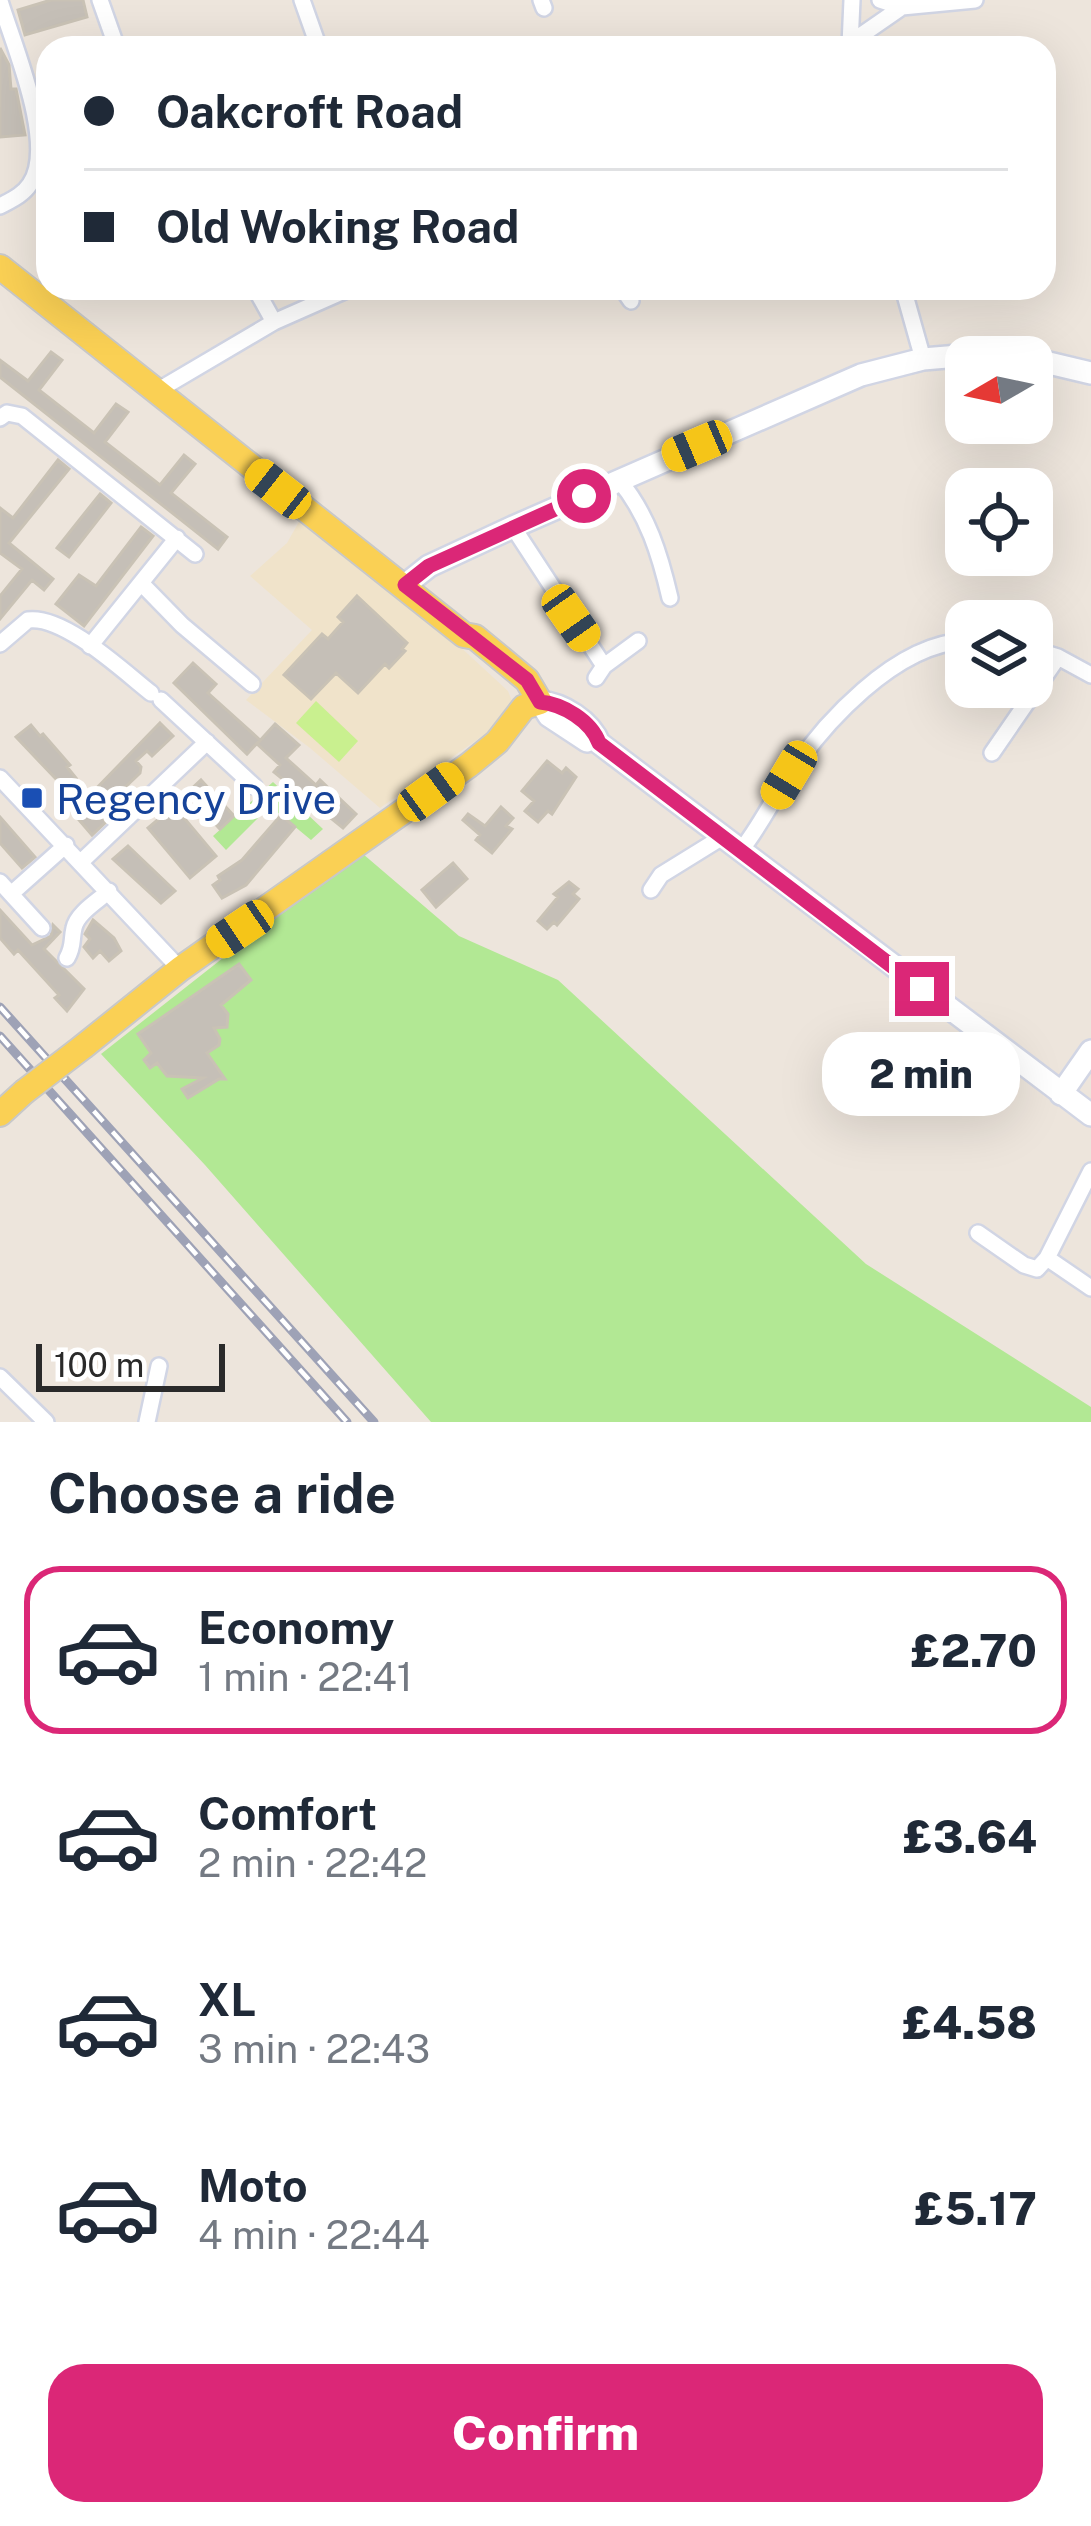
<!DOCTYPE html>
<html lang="en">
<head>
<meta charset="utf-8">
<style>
	body { margin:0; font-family:"Public Sans",sans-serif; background:#f6f6f7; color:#1f2937; height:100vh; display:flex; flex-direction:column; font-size:45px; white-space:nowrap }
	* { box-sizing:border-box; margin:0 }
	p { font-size:39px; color:#747a83 }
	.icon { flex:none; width:66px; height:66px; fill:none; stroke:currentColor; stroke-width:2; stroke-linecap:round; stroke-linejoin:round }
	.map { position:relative; height:1422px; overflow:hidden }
	.drawer { display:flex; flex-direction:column; background:#fff; flex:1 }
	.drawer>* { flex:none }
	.top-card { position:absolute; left:36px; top:36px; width:1020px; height:264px; border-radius:36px; box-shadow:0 12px 48px #0002; display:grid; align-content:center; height:264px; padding:0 48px; background:#fff }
	.needle { width:78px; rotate:261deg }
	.controls { position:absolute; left:945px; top:336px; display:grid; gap:24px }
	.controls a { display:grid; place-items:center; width:108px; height:108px; border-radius:24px; background:#fff; box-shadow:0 12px 48px #0002; font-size:60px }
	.scale { position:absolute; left:36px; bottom:30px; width:189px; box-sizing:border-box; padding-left:12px; border:6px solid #2a2a2a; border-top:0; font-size:33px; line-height:42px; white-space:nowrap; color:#2a2a2a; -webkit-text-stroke:9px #fff; paint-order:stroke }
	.end { position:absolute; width:54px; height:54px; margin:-27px; border:15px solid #db2777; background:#fff; box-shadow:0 0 0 6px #fff }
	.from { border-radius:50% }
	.bubble { position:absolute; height:84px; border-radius:36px; background:#fff; box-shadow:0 12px 48px #0002; font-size:39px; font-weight:800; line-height:84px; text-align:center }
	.car { position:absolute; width:36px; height:72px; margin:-36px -18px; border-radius:15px; box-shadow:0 0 9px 3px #0007; background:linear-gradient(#f5c518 24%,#345 0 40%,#f5c518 0 76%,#345 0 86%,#f5c518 0) }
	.top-card b { display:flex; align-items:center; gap:42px; height:114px; font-size:45px }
	.top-card b+b { border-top:3px solid #e0e1e3 }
	.top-card i { width:30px; height:30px; background:#1f2937 }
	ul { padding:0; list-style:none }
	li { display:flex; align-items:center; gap:36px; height:168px; margin:0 24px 18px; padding:0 24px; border:6px solid transparent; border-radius:36px }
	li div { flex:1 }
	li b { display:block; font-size:45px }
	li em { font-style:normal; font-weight:800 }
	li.selected { border-color:#db2777 }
	li>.icon { width:108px; height:108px; stroke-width:1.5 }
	h2 { padding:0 48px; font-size:54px; line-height:144px }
	.button { display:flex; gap:24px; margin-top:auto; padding:24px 48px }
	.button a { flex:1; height:138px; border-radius:36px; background:#db2777; color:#fff; font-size:48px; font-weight:800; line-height:138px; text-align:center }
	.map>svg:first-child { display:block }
</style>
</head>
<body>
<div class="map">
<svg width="1091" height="1422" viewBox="0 0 1091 1422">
	<rect width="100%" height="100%" fill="#ede5dc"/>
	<!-- education -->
	<path fill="#f0e3ca" d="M300,520l155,122 53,49 4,10 -7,19 -125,88 -70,-60 -64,-48 66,-70 -62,-54 37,-33z"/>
	<!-- green -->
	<path fill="#b2e894" d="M273,782l50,47 -12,11 -41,-34 -44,44 -13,-14z
		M363,854l96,82 99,44 308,284 225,143v15h-660l-226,-257 -104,-111 188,-148z"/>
	<!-- pitch -->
	<path fill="#c9f08f" d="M316,701l42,40 -19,21 -43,-39z"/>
	<!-- building -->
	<path fill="#c5bfb7" stroke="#c9c2b5" stroke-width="3" d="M51,0h32l4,17 -62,18 -7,-25z
		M0,48l9,17 2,24h5l9,46 -25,2z
		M51,352l11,8 -23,30 55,43 22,-29 12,8 -23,30 55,43 24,-30 11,9 -24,29 56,44 -9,12 -218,-172v-17l28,21z
		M58,460l11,9 -60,74 44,36 -9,11 -12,-10 -32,39v-23l22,-27 -22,-16v-45l13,10z
		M100,494l11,9 -42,54 -12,-9z
		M141,527l12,9 -69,90 -28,-22 23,-29 17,11z
		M357,596l50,47 -5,6 3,2 -16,17 -4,-4 -27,29 -22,-20 -25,26 -27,-24 38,-41 6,5 15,-17 -5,-5z
		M193,663l23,21 -8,9 52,47 -13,14 -73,-71z
		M160,723l13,13 -21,20 -5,-5 -11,10 5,6 -1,6 -42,40 8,9 -14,13 -31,-36 5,-4 -10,-16 -40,-42 15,-12 9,11 3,-2 27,31 -3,2 9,11 -5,4 15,17z
		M275,724l24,21 -13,13 30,27 4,-5 36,34 -13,14 -69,-56 6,-7 -23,-21z
		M547,761l15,12 4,-5 10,9 -24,37 -4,-3 -10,11 -13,-11 9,-10 -12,-10z
		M201,780l33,36 -14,13 -33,-36z
		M174,806l42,50 -26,22 -42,-50z
		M501,807l12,11 -7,8 6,3 -20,24 -16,-13 4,-5 -17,-15 5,-6 17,12z
		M281,815l14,12 -49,58 -24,13 -9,-13 7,-5 -2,-4 24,-16z
		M0,817l35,40 -13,11 -22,-25z
		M128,846l47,45 -14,12 -48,-44z
		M453,863l14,16 -31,28 -14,-17z
		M569,882l9,7 -5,5 6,5 -22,26 -3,-3 -7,7 -9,-8 20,-24 -4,-3z
		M0,910l32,35 19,-9 2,-11 7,7 -16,17 40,40 -17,22 -12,-13 4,-3 -41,-45 -4,4 -14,-16z
		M93,920l21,18 7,13 -12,10 -9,-10 -7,7 -9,-11 6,-8 -5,-5z
		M239,964l12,16 -30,25 7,9 -1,13 -13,1 6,11 -1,6 -12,8 18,26h-6l-31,19 -6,-9 21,-11 -36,-2 -10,-13 -7,5 -6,-8 7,-7 -13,-19z"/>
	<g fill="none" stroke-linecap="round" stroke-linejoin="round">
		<defs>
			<path id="street" d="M100,0l17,48
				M302,0l17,48
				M541,0l3,8
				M880,0l22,7 73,-7
				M0,1c13,43 57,144 30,183 -7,11 -19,16 -30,22
				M850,43l52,-36
				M850,45l2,-45
				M255,288l19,34
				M622,288l9,13
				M903,288l20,71
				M157,391l117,-69 77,-34
				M0,418l7,-5 15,3 173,138
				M619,480c29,35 41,75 51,118
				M513,527l91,139
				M141,583l41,42 70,59
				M0,644l28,-24c36,-5 95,51 123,73
				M90,646l87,-108
				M1032,649l26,8 33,18
				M596,678l8,-12 34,-25
				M161,700l93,86
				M992,753l66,-96
				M0,778l180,191
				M741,850c18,-22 30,-48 46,-71 35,-55 109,-136 179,-138
				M82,861l125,-119
				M0,882l42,46
				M651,890l10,-15 63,-39
				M11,894l55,-49
				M67,958c7,-12 4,-17 7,-30 3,-15 24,-27 35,-37
				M1091,1171l-44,87 44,30
				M978,1233l46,32 13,4 10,-11
				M0,1377l46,45
				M147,1422l12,-56"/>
			<path id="secondary" d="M1032,359l59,14
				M405,585l24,-19 84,-39 348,-152 62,-16 60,-5 39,3
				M540,702c23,2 50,19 59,41l492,372
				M540,702l9,14 38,25
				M1061,1094l30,-43"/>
			<path id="primary" d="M0,267l464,368 11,2 52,43 13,22
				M84,1046l96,-77 289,-204 28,-23 27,-35 16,-5
				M0,1114l24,-22"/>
		</defs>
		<!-- street casing -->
		<use href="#street" stroke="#d1d5e4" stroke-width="20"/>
		<!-- secondary casing -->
		<use href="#secondary" stroke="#d1d5e4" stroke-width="26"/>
		<!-- primary casing -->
		<use href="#primary" stroke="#c8c8c8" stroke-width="28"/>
		<!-- street -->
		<use href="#street" stroke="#fff" stroke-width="15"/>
		<!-- secondary -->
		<use href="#secondary" stroke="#fff" stroke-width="21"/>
		<!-- primary -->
		<use href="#primary" stroke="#fad054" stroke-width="24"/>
		<defs>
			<path id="rail" d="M0,1007l374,415
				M0,1036l347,386"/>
		</defs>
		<!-- rail casing -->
		<use href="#rail" stroke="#9ea2b6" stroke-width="9"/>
		<!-- rail -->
		<use href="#rail" stroke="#fff" stroke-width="4.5" stroke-dasharray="14" stroke-linecap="butt"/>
		<defs>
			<path id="primary-bridge" d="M24,1092l60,-46"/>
		</defs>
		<!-- primary-bridge casing -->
		<use href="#primary-bridge" stroke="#c8c8c8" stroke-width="28" stroke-linecap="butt"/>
		<!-- primary-bridge -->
		<use href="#primary-bridge" stroke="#fad054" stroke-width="24"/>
	</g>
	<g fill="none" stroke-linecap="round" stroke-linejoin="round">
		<!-- route -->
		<path stroke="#db2777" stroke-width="15" d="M584,496l-155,70 -24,19 122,95 13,22c23,2 51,19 59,41l323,246"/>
	</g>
	<!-- markers -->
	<rect fill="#1a4fb4" stroke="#fff" stroke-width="4.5" x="20" y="786" width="24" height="24" rx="6"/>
	<g text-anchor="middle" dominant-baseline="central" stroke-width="12" stroke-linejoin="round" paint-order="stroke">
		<!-- transit labels -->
		<g font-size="42" fill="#164399" stroke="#fff" text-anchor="start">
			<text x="56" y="798">Regency Drive</text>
		</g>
	</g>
</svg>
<div class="controls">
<a><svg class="needle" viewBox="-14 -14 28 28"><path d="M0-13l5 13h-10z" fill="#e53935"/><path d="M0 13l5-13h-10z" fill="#747a83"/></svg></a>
<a><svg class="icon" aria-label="locate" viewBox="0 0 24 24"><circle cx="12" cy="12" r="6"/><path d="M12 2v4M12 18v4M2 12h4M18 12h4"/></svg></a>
<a><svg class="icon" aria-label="layers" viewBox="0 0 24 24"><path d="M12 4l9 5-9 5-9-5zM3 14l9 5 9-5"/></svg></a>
</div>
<div class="scale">100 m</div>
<i class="end from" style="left:584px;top:496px"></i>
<i class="end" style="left:922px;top:989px"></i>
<div class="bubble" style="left:822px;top:1032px;width:198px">2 min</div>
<i class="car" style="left:697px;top:446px;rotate:247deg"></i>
<i class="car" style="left:278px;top:489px;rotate:308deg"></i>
<i class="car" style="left:571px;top:618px;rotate:145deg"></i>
<i class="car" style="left:789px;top:775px;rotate:211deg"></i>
<i class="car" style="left:431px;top:792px;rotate:54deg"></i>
<i class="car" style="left:240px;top:929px;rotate:236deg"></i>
<div class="top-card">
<b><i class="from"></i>Oakcroft Road</b>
<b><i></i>Old Woking Road</b>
</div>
</div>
<section class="drawer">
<h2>Choose a ride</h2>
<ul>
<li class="selected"><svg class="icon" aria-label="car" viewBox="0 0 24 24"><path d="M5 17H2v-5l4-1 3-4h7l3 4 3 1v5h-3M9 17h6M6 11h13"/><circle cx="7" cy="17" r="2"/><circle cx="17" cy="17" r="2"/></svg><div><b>Economy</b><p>1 min · 22:41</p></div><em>£2.70</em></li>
<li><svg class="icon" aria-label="car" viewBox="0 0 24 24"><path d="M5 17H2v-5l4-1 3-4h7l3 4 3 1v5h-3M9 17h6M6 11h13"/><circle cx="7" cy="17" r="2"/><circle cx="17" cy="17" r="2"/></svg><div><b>Comfort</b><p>2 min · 22:42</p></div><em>£3.64</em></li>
<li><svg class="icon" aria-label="car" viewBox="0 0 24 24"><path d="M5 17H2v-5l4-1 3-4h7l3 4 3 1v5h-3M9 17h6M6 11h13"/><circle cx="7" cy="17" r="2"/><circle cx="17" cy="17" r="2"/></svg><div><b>XL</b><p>3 min · 22:43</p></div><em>£4.58</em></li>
<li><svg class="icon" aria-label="car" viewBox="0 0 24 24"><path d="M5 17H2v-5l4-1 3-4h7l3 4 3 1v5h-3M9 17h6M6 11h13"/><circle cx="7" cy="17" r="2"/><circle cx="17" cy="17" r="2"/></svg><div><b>Moto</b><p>4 min · 22:44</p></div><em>£5.17</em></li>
</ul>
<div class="button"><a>Confirm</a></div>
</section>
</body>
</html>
